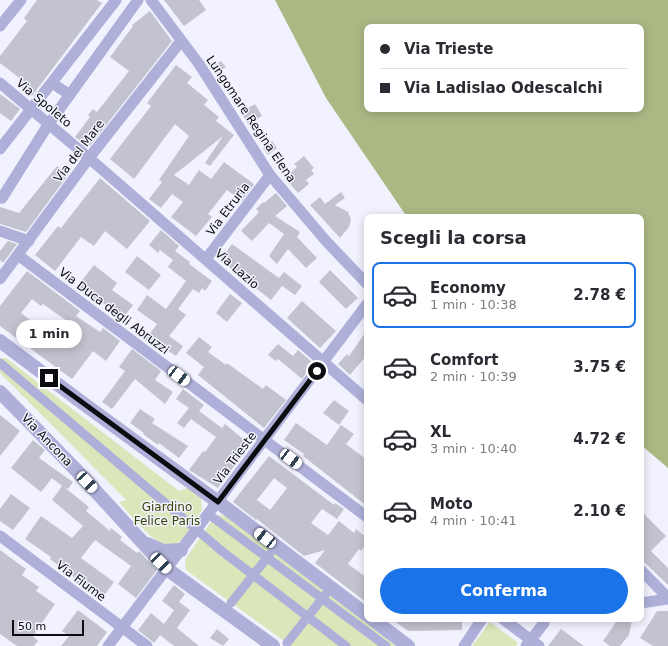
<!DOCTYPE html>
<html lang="it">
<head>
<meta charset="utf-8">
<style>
	body { margin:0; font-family:"DejaVu Sans",sans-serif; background:#f2f2f3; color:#2b2b33; height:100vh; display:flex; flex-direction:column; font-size:15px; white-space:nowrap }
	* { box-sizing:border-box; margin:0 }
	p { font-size:13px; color:#7c7c81 }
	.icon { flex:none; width:22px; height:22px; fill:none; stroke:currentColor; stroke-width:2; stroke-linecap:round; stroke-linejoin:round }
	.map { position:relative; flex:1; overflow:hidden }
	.details { position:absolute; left:364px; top:214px; width:280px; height:408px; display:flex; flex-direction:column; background:#fff; border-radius:8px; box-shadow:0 2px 10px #0003 }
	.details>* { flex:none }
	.hud { position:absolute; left:364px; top:24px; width:280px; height:88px; border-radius:8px; box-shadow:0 2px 10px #0003; display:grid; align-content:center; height:88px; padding:0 16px; background:#fff }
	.scale { position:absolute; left:12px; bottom:10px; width:72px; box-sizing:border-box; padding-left:4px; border:2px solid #0c0d11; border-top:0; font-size:11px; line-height:14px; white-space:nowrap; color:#0c0d11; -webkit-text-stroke:3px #f1f2fe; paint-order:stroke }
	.end { position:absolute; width:18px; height:18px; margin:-9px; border:5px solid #0c0d11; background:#fff; box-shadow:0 0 0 2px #fff }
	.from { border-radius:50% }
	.bubble { position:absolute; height:28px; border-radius:14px; background:#fff; box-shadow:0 2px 10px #0003; font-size:13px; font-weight:800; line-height:28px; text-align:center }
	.car { position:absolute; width:12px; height:24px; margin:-12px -6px; border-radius:5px; box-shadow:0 0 3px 1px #0007; background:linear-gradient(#fff 24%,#345 0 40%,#fff 0 76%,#345 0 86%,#fff 0) }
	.hud b { display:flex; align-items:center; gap:14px; height:38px; font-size:15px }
	.hud b+b { border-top:1px solid #e1e1e2 }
	.hud i { width:10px; height:10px; background:#2b2b33 }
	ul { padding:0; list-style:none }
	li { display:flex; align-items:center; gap:12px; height:66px; margin:0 8px 6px; padding:0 8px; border:2px solid transparent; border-radius:8px }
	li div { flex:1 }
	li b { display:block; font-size:15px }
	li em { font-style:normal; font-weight:800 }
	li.selected { border-color:#1a73e8 }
	li>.icon { width:36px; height:36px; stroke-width:1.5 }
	h2 { padding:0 16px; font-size:18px; line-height:48px }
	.primary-button { display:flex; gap:8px; margin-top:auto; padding:8px 16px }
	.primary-button a { flex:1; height:46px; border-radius:24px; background:#1a73e8; color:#fff; font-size:16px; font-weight:800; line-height:46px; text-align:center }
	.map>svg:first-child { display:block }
</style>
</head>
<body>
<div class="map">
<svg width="668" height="646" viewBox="0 0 668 646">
	<rect width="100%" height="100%" fill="#f1f2fe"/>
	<!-- green -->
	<path fill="#dbe6bb" d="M0,358h6l173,133 9,-3 13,9 1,13c-7,10 -15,25 -24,33 -16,14 -49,-30 -59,-41l7,-2 -126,-127z
		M220,515l7,1 169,130h-105l-105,-76 -1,-10 30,-44z
		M490,622l28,21 -2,3h-44z"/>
	<!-- water -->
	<path fill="#abb884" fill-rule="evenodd" d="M275,0h393v468l-27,-23v-228h-234l-81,-119zM367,27h274v82h-274z"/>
	<!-- building -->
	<path fill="#c3c3cf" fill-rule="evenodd" d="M37,0h60l5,3 -70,93 -10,-8 4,-5 -26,-20v-7l27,-35 -3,-3z
		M164,0h35l7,10 -22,16z
		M150,11l22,30 -83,106 -14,-10 15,-20 -2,-2 5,-6 4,3 32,-41 -19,-14 23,-31 -1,-1z
		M221,61l5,6 -9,6 -4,-6z
		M176,65l16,12 -5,6 21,17 -4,5 15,12 -3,4 18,14 -24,31 -5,-3 18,-27 -49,39 15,10 10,-15 12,9 13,-17 30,22 -12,17 -15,-11 -19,24 4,3 -16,19 -25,-19 12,-15 -11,-8 -11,14 -12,-9 13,-17 -3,-2 30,-44 -14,-12 -41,55 -24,-20 41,-53 -4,-3z
		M0,94l20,15 -9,12 -11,-8z
		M255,104l7,12 -14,8 -7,-12z
		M272,141l5,7 -9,7 -5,-7z
		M304,156l10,12 -3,2 3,4 -8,6 3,4 -11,9 -13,-15 12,-11 -3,-3z
		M57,166l11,9 -42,57 -26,-8v-17l19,6z
		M100,178l50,43 -23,28 -22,-18 -11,15 -13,-9 -26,34 -20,-16 23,-29 3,2z
		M341,192l4,6 -10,7 13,7 3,8 -2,7 -9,11 -30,-33 10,-8 5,7z
		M276,193l11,13 -12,10 25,16 -3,5 20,21 -11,10 -18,-19 -11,15 -8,-8 15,-22 -15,-11 -17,18 -11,-10 18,-19 -3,-3 7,-7 1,1z
		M161,230l18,16 -4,5 15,11 -1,2 23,17 -7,10 -3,-3 -3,5 -6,-4 -15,20 8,6 -17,21 14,10 -7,10 -12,-8 -2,4 -17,-12 12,-16 -20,-14 10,-15 19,14 20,-28 -18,-14 5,-7 -13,-10 -2,3 -9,-8z
		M8,241l9,3 -14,19 -3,-3v-9z
		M232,244l47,34 5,-6 18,14 -7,9 -13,-9 -11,14 -51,-40z
		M137,256l24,19 -12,15 -24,-18z
		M94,265l23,18 -5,7 21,15 -10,13 -21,-16 -2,3 -23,-18z
		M330,270l28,28 -12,11 -27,-27z
		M27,271l53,40 -4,5 24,16 3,-4 17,13 -14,20 -13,-10 -21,28 -72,-53v-20zM32,299l9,7 2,-2 31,22 -9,14 -4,-2 -3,3 -37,-28z
		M230,294l12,9 -15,19 -11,-9z
		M302,301l34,30 -16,17 -33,-30z
		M367,330v25l-17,20 -12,-11 9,-10 2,2z
		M199,337l13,10 -4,5 18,13 1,-2 36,26 3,-4 20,15 -22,28 -66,-53 6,-8 -18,-14z
		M278,344l15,12 5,-6 15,13 -11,16 -24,-20 -2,2 -8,-6z
		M132,349l29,22 -6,9 18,12 -8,12 -30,-25 -23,30 -10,-7 23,-31 -6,-4z
		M183,389l21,16 -5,6 23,17 3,-4 23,19 -6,8 2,2 -26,35 -29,-18 14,-19 2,1 11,-15 -25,-18 -7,9 -7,-5 12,-15 -13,-9z
		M334,400l15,11 -10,14 -16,-12z
		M140,409l15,10 -3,4 36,23 -9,12 -20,-15 -1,2 -15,-11 1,-1 -14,-10z
		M0,415l20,16 -20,25z
		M296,423l31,22 14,-20 13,9 -8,10 21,16v46l-64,-50 1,-2 -20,-14z
		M33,440l12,10 -6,8 34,24 -5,7 -4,-2 25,20 -3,4 24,20 1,-3 11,9 -2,3 17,13 2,-2 18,19 -21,28 -18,-14 13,-18 -36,-26 -14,18 33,24 -14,19 -24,-18 2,-3 -28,-21 1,-2 -26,-18 16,-23 31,22 11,-12 -31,-26 10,-14 -10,-8 -11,14 -30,-24z
		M269,456l65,49 1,-2 9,6 -7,10 -15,-10 -11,14 17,12 11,-14 15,12 2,-4 11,9v11l-3,-2 -3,4 -2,-2 -11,15 19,14v25l-52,-40 10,-13 -21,6 -47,-37 -1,1 -23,-18zM274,478l13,10 -17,22 -13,-10z
		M11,494l19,14 -17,22 -13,-9v-12z
		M641,511l25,25 -15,15 17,17v17l-27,-26z
		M0,550l26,19 -4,6 17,12 -3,4 19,13 -22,32 5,5 -4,5h-17l-17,-12z
		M174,585l11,9 -6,8 11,8 -13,18 22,18h-25l-14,-11 -6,8 -16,-13 13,-17 13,11 10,-14 -12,-9z
		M78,610l29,22 -10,14h-36l8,-10 -7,-5z
		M657,611h11v35h-15l-13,-8z
		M392,619l70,1v10l-54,1z
		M632,620l-3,15 -9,11h-10l-7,-5 13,-19z
		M217,629l12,10 -6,7 -13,-8z
		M561,629l23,17h-36z"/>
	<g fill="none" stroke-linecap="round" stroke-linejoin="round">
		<!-- pedestrian -->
		<path stroke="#aeb0d9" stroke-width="9" d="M0,363l223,189 123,94
			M211,516l175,130
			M231,603l39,-49
			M287,643l38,-48"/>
		<!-- minor -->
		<path stroke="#aeb0d9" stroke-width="11" d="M151,0l48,64 71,111 56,66 41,43
			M0,26l21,-26
			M0,83l89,75 278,242
			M52,83l18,12
			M0,149l116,-149
			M0,197l2,1 46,-73 90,-125
			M0,231l29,10
			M18,255l349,262
			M206,259l64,-84
			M0,279l89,-121 92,-117
			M0,536l147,110
			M641,570l27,28
			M641,603l27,-4
			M503,619l36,27
			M108,646l259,-342
			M464,646l18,-27
			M526,646l18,-23 -1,-4"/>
		<!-- tertiary -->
		<path stroke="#aeb0d9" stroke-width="14" d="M0,341l84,63 134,98 149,113
			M0,392l78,80 89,97 106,77
			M147,544l16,7 18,-1
			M372,619l36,27"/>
	</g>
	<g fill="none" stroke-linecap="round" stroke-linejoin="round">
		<!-- route -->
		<path stroke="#0c0d11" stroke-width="5" d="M49,378l169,124 99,-131"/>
	</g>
	<g text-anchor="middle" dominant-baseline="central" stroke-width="3" stroke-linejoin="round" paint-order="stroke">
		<!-- street labels -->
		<g font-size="12" fill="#0c0d11" stroke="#f1f2fe">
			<text transform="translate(44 103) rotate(40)">Via Spoleto</text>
			<text transform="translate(251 119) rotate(56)">Lungomare Regina Elena</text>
			<text transform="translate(79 151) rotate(-53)">Via del Mare</text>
			<text transform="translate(228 209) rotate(-53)">Via Etruria</text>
			<text transform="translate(237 269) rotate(41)">Via Lazio</text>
			<text transform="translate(114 311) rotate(37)">Via Duca degli Abruzzi</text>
			<text transform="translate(47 440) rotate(46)">Via Ancona</text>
			<text transform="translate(235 458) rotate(-53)">Via Trieste</text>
			<text transform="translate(81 581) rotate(37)">Via Fiume</text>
		</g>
		<!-- park labels -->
		<g font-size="12" fill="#3a4405" stroke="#f1f2fe">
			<text x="167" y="507">Giardino<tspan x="167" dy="14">Felice Paris</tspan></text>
		</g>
	</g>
</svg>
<div class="scale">50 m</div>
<i class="end from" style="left:317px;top:371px"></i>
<i class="end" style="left:49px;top:378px"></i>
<div class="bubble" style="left:16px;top:320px;width:66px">1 min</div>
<i class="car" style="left:179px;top:376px;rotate:127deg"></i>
<i class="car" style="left:291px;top:459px;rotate:127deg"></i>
<i class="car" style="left:87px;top:482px;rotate:137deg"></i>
<i class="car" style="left:265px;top:538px;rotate:308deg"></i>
<i class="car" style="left:161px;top:563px;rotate:134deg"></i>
<div class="hud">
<b><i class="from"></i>Via Trieste</b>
<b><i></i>Via Ladislao Odescalchi</b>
</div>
<section class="details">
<h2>Scegli la corsa</h2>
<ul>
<li class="selected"><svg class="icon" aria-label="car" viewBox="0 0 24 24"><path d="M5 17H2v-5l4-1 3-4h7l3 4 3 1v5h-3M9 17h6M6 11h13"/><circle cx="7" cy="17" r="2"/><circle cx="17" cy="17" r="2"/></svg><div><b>Economy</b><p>1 min · 10:38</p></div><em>2.78 €</em></li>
<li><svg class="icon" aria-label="car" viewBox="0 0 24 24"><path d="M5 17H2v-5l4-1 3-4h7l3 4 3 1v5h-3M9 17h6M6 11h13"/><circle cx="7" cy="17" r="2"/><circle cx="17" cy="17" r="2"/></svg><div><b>Comfort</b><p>2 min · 10:39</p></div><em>3.75 €</em></li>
<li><svg class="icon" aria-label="car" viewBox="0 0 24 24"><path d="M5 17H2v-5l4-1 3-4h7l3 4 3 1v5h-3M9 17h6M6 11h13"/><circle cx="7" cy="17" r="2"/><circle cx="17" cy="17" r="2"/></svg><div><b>XL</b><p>3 min · 10:40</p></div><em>4.72 €</em></li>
<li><svg class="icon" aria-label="car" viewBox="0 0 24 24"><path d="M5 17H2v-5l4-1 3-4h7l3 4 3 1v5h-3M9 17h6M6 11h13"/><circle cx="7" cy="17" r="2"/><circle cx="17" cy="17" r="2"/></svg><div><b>Moto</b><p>4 min · 10:41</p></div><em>2.10 €</em></li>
</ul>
<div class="primary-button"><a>Conferma</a></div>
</section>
</div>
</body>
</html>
